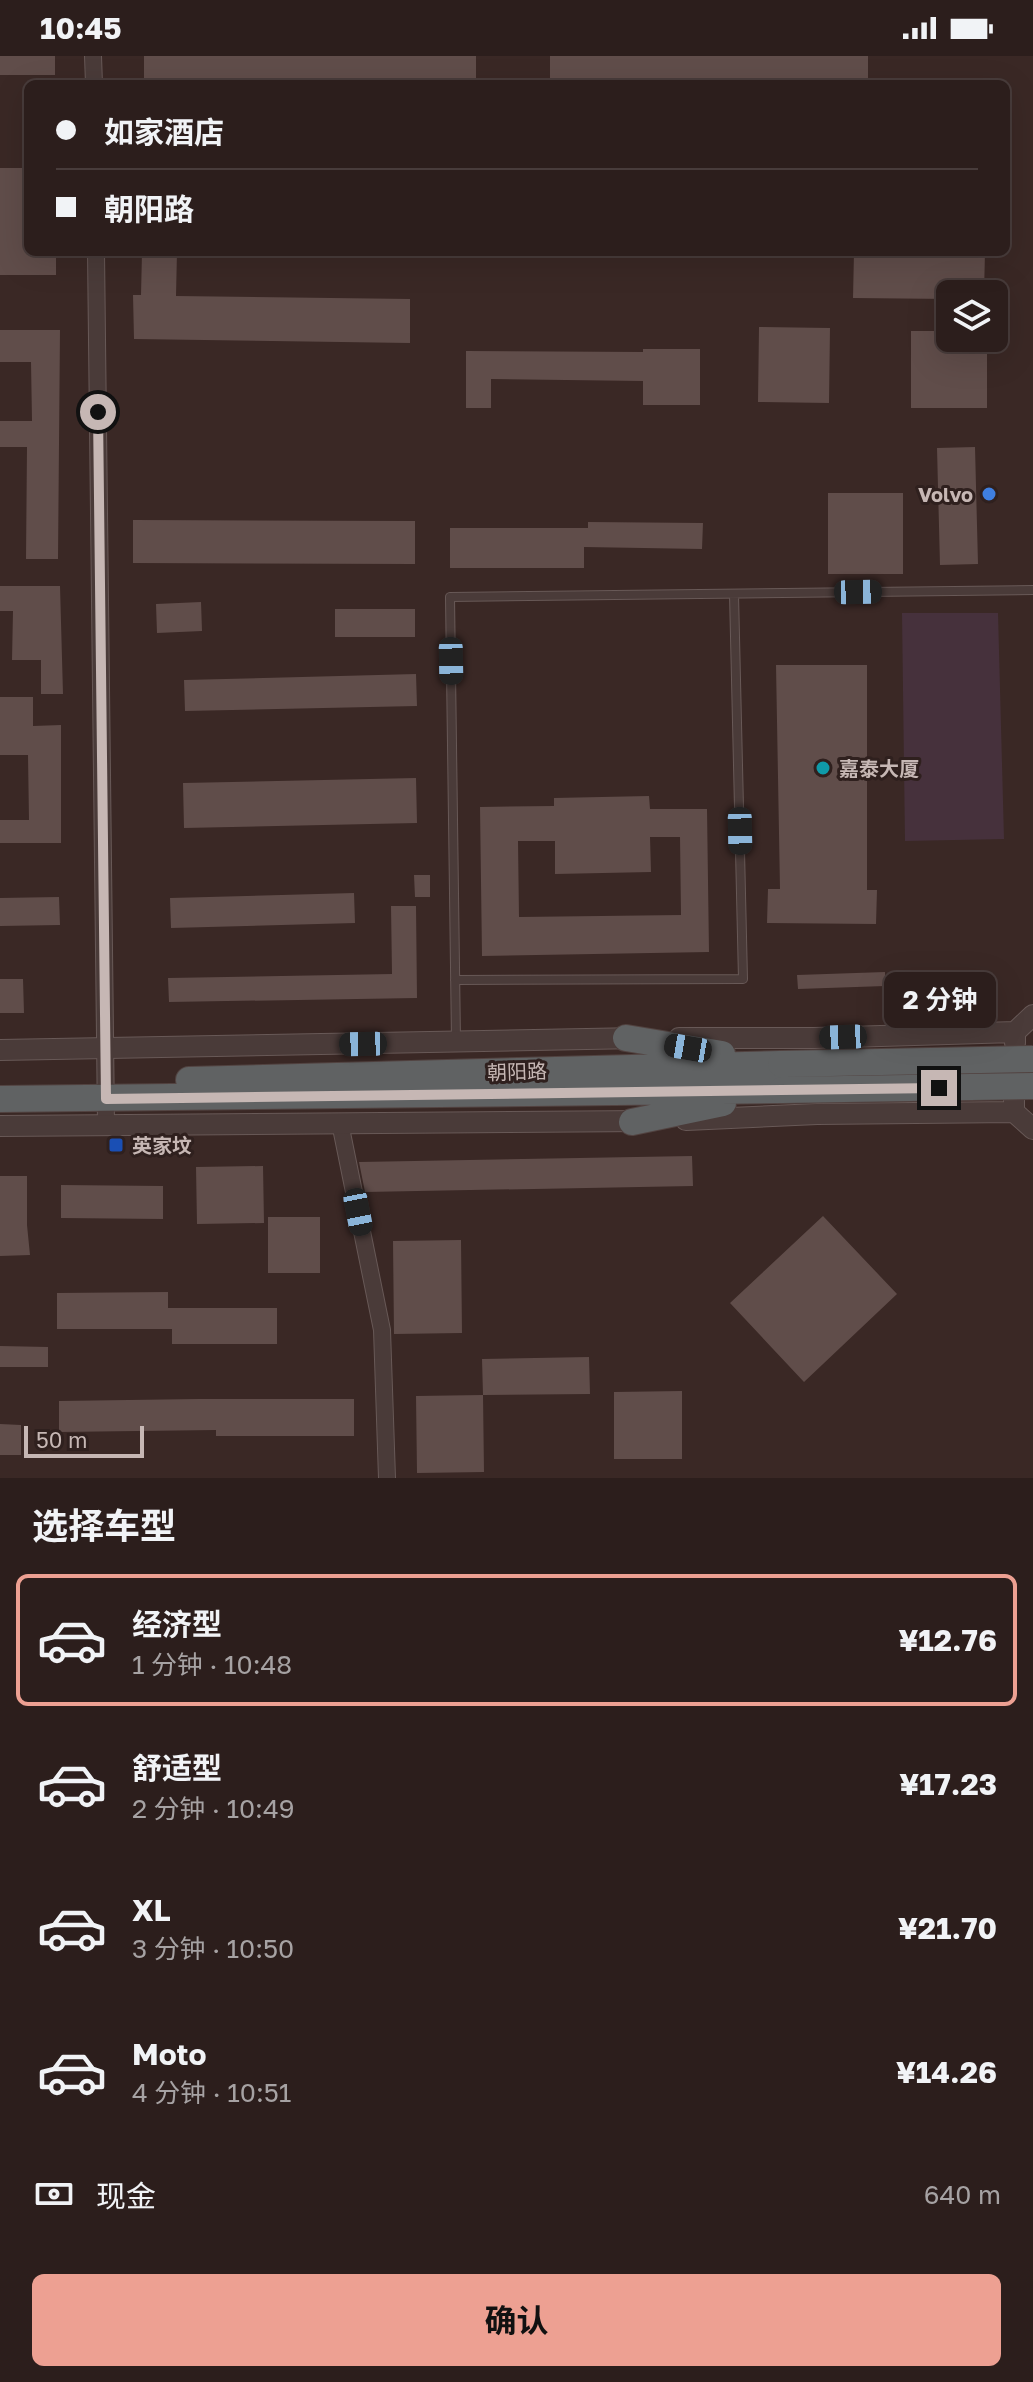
<!DOCTYPE html>
<html lang="zh">
<head>
<meta charset="utf-8">
<style>
	body { margin:0; font-family:"Golos Text","Noto Sans SC",sans-serif; background:#342725; color:#f1f3f6; height:100vh; display:flex; flex-direction:column; font-size:30px; white-space:nowrap }
	* { box-sizing:border-box; margin:0 }
	p { font-size:26px; color:#a6a2a3 }
	.icon { flex:none; width:44px; height:44px; fill:none; stroke:currentColor; stroke-width:2; stroke-linecap:round; stroke-linejoin:round }
	.map { position:relative; height:1422px; overflow:hidden }
	.panel { display:flex; flex-direction:column; background:#2c1e1c; flex:1 }
	.panel>* { flex:none }
	.banner { position:absolute; left:24px; top:24px; width:986px; height:176px; border-radius:12px; box-shadow:0 8px 32px #0002,0 0 0 2px #483c3b; display:grid; align-content:center; height:176px; padding:0 32px; background:#2c1e1c }
	.buttons { position:absolute; left:936px; top:224px; display:grid; gap:16px }
	.buttons a { display:grid; place-items:center; width:72px; height:72px; border-radius:12px; background:#2c1e1c; box-shadow:0 8px 32px #0002,0 0 0 2px #483c3b; font-size:40px }
	.scale { position:absolute; left:24px; bottom:20px; width:120px; box-sizing:border-box; padding-left:8px; border:4px solid #c6b7b4; border-top:0; font-size:22px; line-height:28px; white-space:nowrap; color:#c6b7b4; -webkit-text-stroke:6px #2f201e; paint-order:stroke }
	.end { position:absolute; width:36px; height:36px; margin:-18px; border:10px solid #c6b7b4; background:#111; box-shadow:0 0 0 4px #111 }
	.from { border-radius:50% }
	.bubble { position:absolute; height:56px; border-radius:12px; background:#2c1e1c; box-shadow:0 8px 32px #0002,0 0 0 2px #483c3b; font-size:26px; font-weight:700; line-height:56px; text-align:center }
	.car { position:absolute; width:24px; height:48px; margin:-24px -12px; border-radius:10px; box-shadow:0 0 6px 2px #0007; background:linear-gradient(#222 24%,#8ab4d8 0 40%,#222 0 76%,#8ab4d8 0 86%,#222 0) }
	.banner b { display:flex; align-items:center; gap:28px; height:76px; font-size:30px }
	.banner b+b { border-top:2px solid #483c3b }
	.banner i { width:20px; height:20px; background:#f1f3f6 }
	ul { padding:0; list-style:none }
	li { display:flex; align-items:center; gap:24px; height:132px; margin:0 16px 12px; padding:0 16px; border:4px solid transparent; border-radius:12px }
	li div { flex:1 }
	li b { display:block; font-size:30px }
	li em { font-style:normal; font-weight:700 }
	li.active { border-color:#eda092 }
	li>.icon { width:72px; height:72px; stroke-width:1.5 }
	h2 { padding:0 32px; font-size:36px; line-height:96px }
	.pay { display:flex; align-items:center; gap:20px; height:88px; padding:0 32px; font-size:30px }
	.pay p { margin-inline-start:auto }
	.primary-button { display:flex; gap:16px; margin-top:auto; padding:16px 32px }
	.primary-button a { flex:1; height:92px; border-radius:12px; background:#eda092; color:#111; font-size:32px; font-weight:700; line-height:92px; text-align:center }
	.status { display:flex; justify-content:space-between; align-items:center; height:56px; padding:0 40px; background:#2c1e1c; direction:ltr }
	.status svg { height:22px; fill:currentColor }
	.map>svg:first-child { display:block }
</style>
</head>
<body>
<div class="status"><b>10:45</b><svg viewBox="0 0 49 12"><path d="M0 12V9h3v3zM5 12V6h3v6zM10 12V3h3v9zM15 12V0h3v12zM26 1h20v11H26zM47 4h2v5h-2z"/></svg></div>
<div class="map">
<svg width="1033" height="1422" viewBox="0 0 1033 1422">
	<rect width="100%" height="100%" fill="#3a2825"/>
	<!-- green -->
	<path fill="#46313c" d="M902,557h96l6,226 -99,2z"/>
	<!-- building -->
	<path fill="#604d4a" fill-rule="evenodd" d="M0,0h55v19h-55z
		M144,0h332v28l-332,-1z
		M550,0h318v28h-318z
		M0,112h28v84h28v23h-56z
		M142,196h35l-1,44 234,3v44l-276,-4 -1,-44h8z
		M854,196h131l-1,42h-34v5l-97,-1z
		M759,271l71,1 -1,75 -71,-1z
		M0,274h60l-2,229h-32l1,-112h-27v-26h32l-1,-59h-31z
		M911,275h39v7h37v70h-76z
		M643,293h57v56h-57v-24l-152,-2v29h-25v-57l177,1z
		M975,391l3,117 -38,1 -3,-117z
		M828,437h75v81h-75z
		M133,464l282,1v43l-282,-1z
		M588,466l115,1 -1,26 -118,-2v21h-134v-40h138z
		M0,530h60l3,108h-22v-34h-29l1,-49h-13z
		M201,546l1,29 -45,2 -1,-29z
		M335,553h80v28h-80z
		M776,609h91v225h10l-1,34 -109,-1 1,-34h12z
		M416,618l1,32 -232,5 -1,-31z
		M0,641h33v29l28,-1v118h-61v-23h29l-1,-65h-28z
		M416,722l1,45 -233,5 -1,-45z
		M649,740l1,13h57l2,143 -227,4 -2,-149 74,-1v-8zM650,781h30l1,78 -162,2 -1,-76h37v33l96,-2z
		M414,819h16v22h-15z
		M354,837l1,30 -184,5 -1,-30z
		M59,841l1,28 -60,1v-28z
		M391,850h25l1,92 -248,4 -1,-24 224,-4z
		M885,916v14l-87,3 -1,-14z
		M0,923h23l1,34h-24z
		M692,1100l1,30 -328,6 -6,-30z
		M263,1110l1,57 -67,1 -1,-57z
		M0,1120h27v49l3,30 -30,1z
		M61,1129l102,1v33l-102,-1z
		M823,1160l74,78 -93,88 -74,-79z
		M268,1161h52v56h-52z
		M461,1184l1,93 -68,1 -1,-93z
		M168,1236v16h109v36h-105v-15h-115v-36z
		M0,1290l48,1v20h-48z
		M589,1301l1,37 -107,1 -1,-36z
		M682,1335v68h-68v-67z
		M483,1339l1,77 -67,1 -1,-77z
		M198,1343h156v37h-138v-6l-157,2v-31z
		M0,1368l21,1v30h-21z"/>
	<g fill="none" stroke-linecap="round" stroke-linejoin="round">
		<defs>
			<path id="service" d="M455,924l288,-1 -9,-385
				M456,985l-6,-444 583,-7"/>
			<path id="minor" d="M93,0l1,28
				M96,196l10,872
				M340,1067l42,207 5,148"/>
			<path id="tertiary" d="M679,982h135l201,-6
				M1015,987v-11l18,-17
				M0,994l639,-12
				M1014,1043v13l19,17
				M686,1064l131,-6 197,-2
				M0,1070l646,-5"/>
			<path id="trunk" d="M626,982l96,16
				M189,1024l592,-16
				M0,1043l782,-9
				M632,1066l91,-19"/>
		</defs>
		<!-- service casing -->
		<use href="#service" stroke="#685957" stroke-width="10"/>
		<!-- minor casing -->
		<use href="#minor" stroke="#685957" stroke-width="18"/>
		<!-- tertiary casing -->
		<use href="#tertiary" stroke="#685957" stroke-width="22"/>
		<!-- trunk casing -->
		<use href="#trunk" stroke="#524341" stroke-width="28"/>
		<!-- service -->
		<use href="#service" stroke="#4a3b39" stroke-width="8"/>
		<!-- minor -->
		<use href="#minor" stroke="#4a3b39" stroke-width="16"/>
		<!-- tertiary -->
		<use href="#tertiary" stroke="#4a3b39" stroke-width="20"/>
		<!-- trunk -->
		<use href="#trunk" stroke="#606263" stroke-width="26"/>
		<defs>
			<path id="trunk-bridge" d="M781,1008l252,-5
				M782,1034l251,-4"/>
		</defs>
		<!-- trunk-bridge casing -->
		<use href="#trunk-bridge" stroke="#524341" stroke-width="28" stroke-linecap="butt"/>
		<!-- trunk-bridge -->
		<use href="#trunk-bridge" stroke="#606263" stroke-width="26"/>
	</g>
	<g fill="none" stroke-linecap="round" stroke-linejoin="round">
		<!-- route -->
		<path stroke="#c6b7b4" stroke-width="10" d="M98,356l8,687 833,-11"/>
	</g>
	<!-- markers -->
	<circle fill="#3f7fe0" stroke="#2f201e" stroke-width="3" cx="989" cy="438" r="8"/>
	<circle fill="#0f9aa8" stroke="#2f201e" stroke-width="3" cx="823" cy="712" r="8"/>
	<rect fill="#1a4fb4" stroke="#2f201e" stroke-width="3" x="108" y="1081" width="16" height="16" rx="4"/>
	<g text-anchor="middle" dominant-baseline="central" stroke-width="6" stroke-linejoin="round" paint-order="stroke">
		<!-- poi labels -->
		<g font-size="20" font-weight="bold" fill="#c6b7b4" stroke="#2f201e" text-anchor="start">
			<text x="973" y="438" text-anchor="end">Volvo</text>
			<text x="839" y="712">嘉泰大厦</text>
			<text x="132" y="1089">英家坟</text>
		</g>
		<!-- street labels -->
		<g font-size="20" fill="#c6b7b4" stroke="#2f201e">
			<text transform="translate(517 1015) rotate(-2)">朝阳路</text>
		</g>
	</g>
</svg>
<div class="buttons">
<a><svg class="icon" aria-label="layers" viewBox="0 0 24 24"><path d="M12 4l9 5-9 5-9-5zM3 14l9 5 9-5"/></svg></a>
</div>
<div class="scale">50 m</div>
<i class="end from" style="left:98px;top:356px"></i>
<i class="end" style="left:939px;top:1032px"></i>
<div class="bubble" style="left:884px;top:916px;width:112px">2 分钟</div>
<i class="car" style="left:858px;top:536px;rotate:89deg"></i>
<i class="car" style="left:451px;top:605px;rotate:179deg"></i>
<i class="car" style="left:740px;top:775px;rotate:179deg"></i>
<i class="car" style="left:843px;top:981px;rotate:268deg"></i>
<i class="car" style="left:363px;top:988px;rotate:269deg"></i>
<i class="car" style="left:688px;top:992px;rotate:280deg"></i>
<i class="car" style="left:358px;top:1156px;rotate:169deg"></i>
<div class="banner">
<b><i class="from"></i>如家酒店</b>
<b><i></i>朝阳路</b>
</div>
</div>
<section class="panel">
<h2>选择车型</h2>
<ul>
<li class="active"><svg class="icon" aria-label="car" viewBox="0 0 24 24"><path d="M5 17H2v-5l4-1 3-4h7l3 4 3 1v5h-3M9 17h6M6 11h13"/><circle cx="7" cy="17" r="2"/><circle cx="17" cy="17" r="2"/></svg><div><b>经济型</b><p>1 分钟 · 10:48</p></div><em>¥12.76</em></li>
<li><svg class="icon" aria-label="car" viewBox="0 0 24 24"><path d="M5 17H2v-5l4-1 3-4h7l3 4 3 1v5h-3M9 17h6M6 11h13"/><circle cx="7" cy="17" r="2"/><circle cx="17" cy="17" r="2"/></svg><div><b>舒适型</b><p>2 分钟 · 10:49</p></div><em>¥17.23</em></li>
<li><svg class="icon" aria-label="car" viewBox="0 0 24 24"><path d="M5 17H2v-5l4-1 3-4h7l3 4 3 1v5h-3M9 17h6M6 11h13"/><circle cx="7" cy="17" r="2"/><circle cx="17" cy="17" r="2"/></svg><div><b>XL</b><p>3 分钟 · 10:50</p></div><em>¥21.70</em></li>
<li><svg class="icon" aria-label="car" viewBox="0 0 24 24"><path d="M5 17H2v-5l4-1 3-4h7l3 4 3 1v5h-3M9 17h6M6 11h13"/><circle cx="7" cy="17" r="2"/><circle cx="17" cy="17" r="2"/></svg><div><b>Moto</b><p>4 分钟 · 10:51</p></div><em>¥14.26</em></li>
</ul>
<div class="pay"><svg class="icon" aria-label="cash" viewBox="0 0 24 24"><path d="M3 7h18v10H3z"/><circle cx="12" cy="12" r="2"/></svg>现金<p>640 m</p></div>
<div class="primary-button"><a>确认</a></div>
</section>
</body>
</html>
